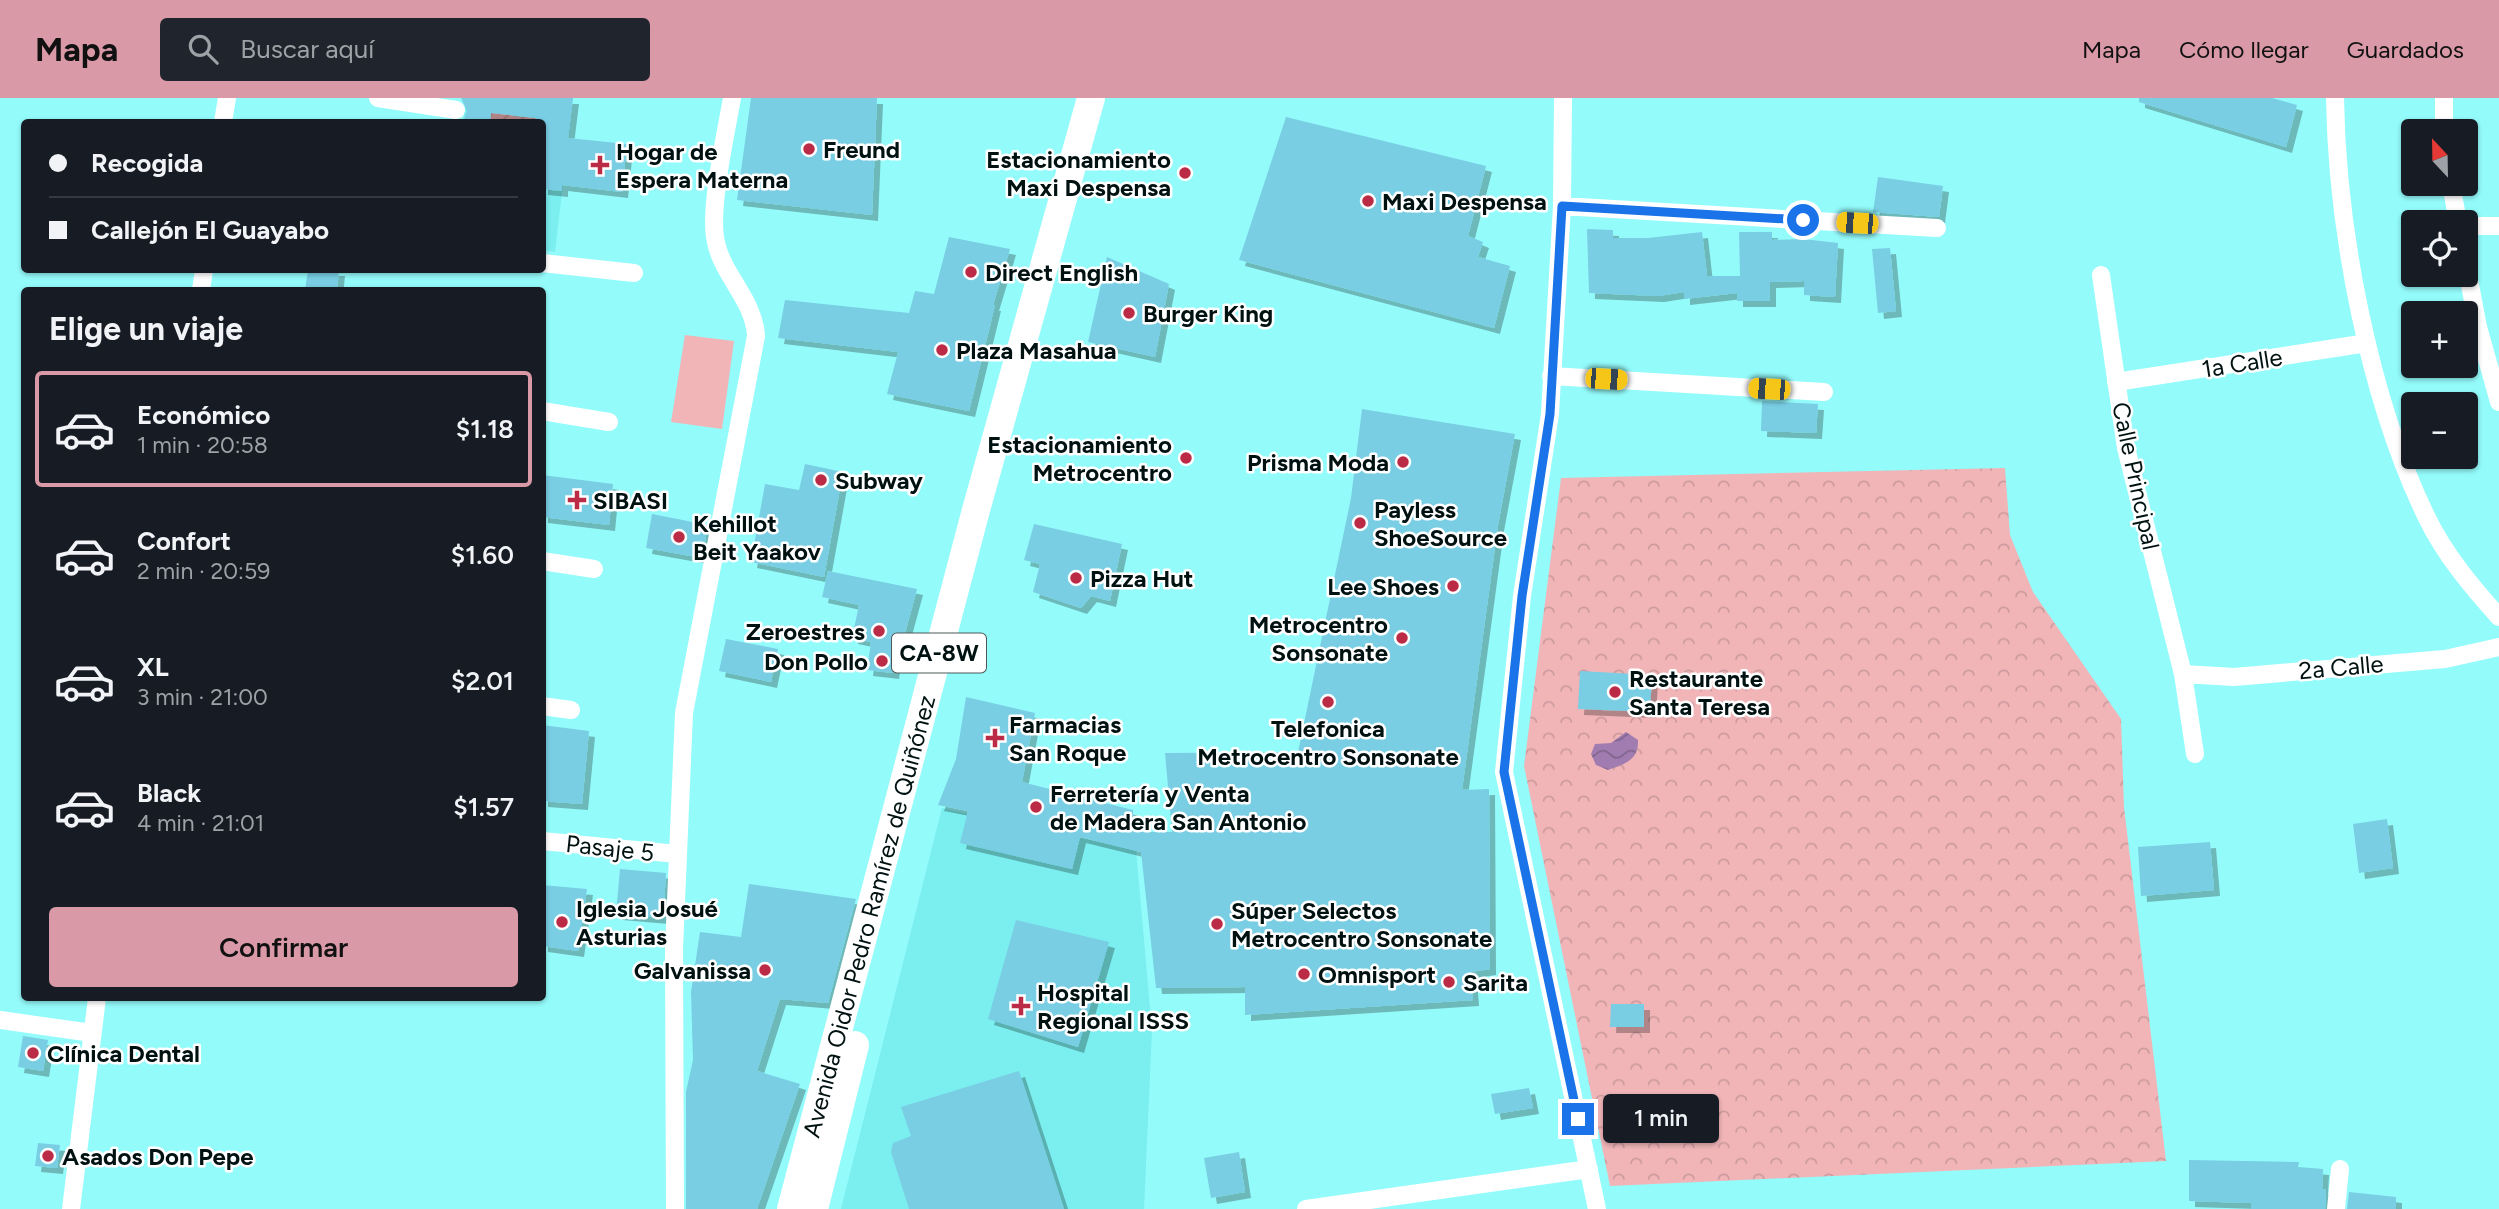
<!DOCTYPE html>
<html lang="es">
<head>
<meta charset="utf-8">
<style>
	body { margin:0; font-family:Figtree,sans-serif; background:#20242c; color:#f1f3f6; height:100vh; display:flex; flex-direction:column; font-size:26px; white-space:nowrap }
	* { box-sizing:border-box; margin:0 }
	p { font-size:23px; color:#9ea1a6 }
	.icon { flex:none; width:38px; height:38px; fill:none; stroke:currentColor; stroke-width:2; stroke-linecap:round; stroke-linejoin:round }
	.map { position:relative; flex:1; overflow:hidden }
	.panel { position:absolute; left:21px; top:189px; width:525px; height:714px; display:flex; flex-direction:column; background:#171b24; border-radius:7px; box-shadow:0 2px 5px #0004 }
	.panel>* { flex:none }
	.hud { position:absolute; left:21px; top:21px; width:525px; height:154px; border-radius:7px; box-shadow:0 2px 5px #0004; display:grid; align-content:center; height:154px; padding:0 28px; background:#171b24 }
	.needle { width:46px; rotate:338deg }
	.tools { position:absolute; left:2401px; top:21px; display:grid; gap:14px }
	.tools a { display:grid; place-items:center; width:77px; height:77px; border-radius:7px; background:#171b24; box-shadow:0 2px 5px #0004; font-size:35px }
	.end { position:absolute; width:32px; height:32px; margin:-16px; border:9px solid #1a73e8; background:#fff; box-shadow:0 0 0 4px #fff }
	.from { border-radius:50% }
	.bubble { position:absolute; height:49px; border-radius:7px; background:#171b24; box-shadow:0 2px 5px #0004; font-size:23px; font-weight:600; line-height:49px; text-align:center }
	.car { position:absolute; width:21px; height:42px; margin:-21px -10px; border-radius:9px; box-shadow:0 0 5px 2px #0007; background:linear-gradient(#f5c518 24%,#345 0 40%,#f5c518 0 76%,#345 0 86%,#f5c518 0) }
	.hud b { display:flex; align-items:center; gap:24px; height:66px; font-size:26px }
	.hud b+b { border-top:2px solid #363941 }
	.hud i { width:18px; height:18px; background:#f1f3f6 }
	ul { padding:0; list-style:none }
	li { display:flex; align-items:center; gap:21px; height:116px; margin:0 14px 10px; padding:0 14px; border:4px solid transparent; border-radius:7px }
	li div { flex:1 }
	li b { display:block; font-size:26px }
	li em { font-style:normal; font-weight:600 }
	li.selected { border-color:#d999a7 }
	li>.icon { width:63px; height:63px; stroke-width:1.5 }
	h2 { padding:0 28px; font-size:32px; line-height:84px }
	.cta { display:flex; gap:14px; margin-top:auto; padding:14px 28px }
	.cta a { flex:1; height:80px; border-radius:7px; background:#d999a7; color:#111; font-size:28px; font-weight:600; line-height:80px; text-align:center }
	header { display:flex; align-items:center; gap:42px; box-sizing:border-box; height:98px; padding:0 35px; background:#d999a7; color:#111 }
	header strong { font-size:33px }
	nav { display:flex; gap:38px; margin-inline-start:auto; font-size:24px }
	.search { width:490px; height:63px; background:#20242c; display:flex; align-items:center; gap:18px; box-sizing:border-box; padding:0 24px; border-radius:7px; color:#9ea1a6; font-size:26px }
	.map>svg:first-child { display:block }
</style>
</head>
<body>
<header>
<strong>Mapa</strong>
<div class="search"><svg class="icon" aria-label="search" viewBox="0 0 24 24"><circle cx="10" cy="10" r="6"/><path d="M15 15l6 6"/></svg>Buscar aquí</div>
<nav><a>Mapa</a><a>Cómo llegar</a><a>Guardados</a></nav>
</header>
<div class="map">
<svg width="2499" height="1111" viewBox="0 0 2499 1111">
	<defs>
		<pattern id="forest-crowns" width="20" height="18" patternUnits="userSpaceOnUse" patternTransform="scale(1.75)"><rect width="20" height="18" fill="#f1b5b8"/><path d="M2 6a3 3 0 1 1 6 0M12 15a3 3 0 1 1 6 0" fill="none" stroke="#cd9b9d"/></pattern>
		<pattern id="garden-furrows" width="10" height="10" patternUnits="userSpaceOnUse" patternTransform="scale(1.75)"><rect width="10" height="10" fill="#f1b5b8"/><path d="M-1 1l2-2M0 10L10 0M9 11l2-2" fill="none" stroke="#cd9b9d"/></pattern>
		<pattern id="water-waves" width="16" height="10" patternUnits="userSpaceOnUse" patternTransform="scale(1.75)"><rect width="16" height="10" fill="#a17cb0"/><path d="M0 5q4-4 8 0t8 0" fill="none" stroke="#81648e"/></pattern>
		<filter id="shadow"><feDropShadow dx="6" dy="6" stdDeviation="0" flood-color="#0004"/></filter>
	</defs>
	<rect width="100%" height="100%" fill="#94fbfb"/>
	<!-- built -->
	<path fill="#7beeef" d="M466,0h107l-18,154 -12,-2 -1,-128h-79z
		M942,710l194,42 16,180 -8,179h-303z"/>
	<!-- forest -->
	<path fill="url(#forest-crowns)" d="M2005,370l5,67 23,57 88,127 3,88 42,354 -556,25 -86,-420 37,-288z"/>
	<!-- garden -->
	<path fill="url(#garden-furrows)" d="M492,6l22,12 22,2 -1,4h-45z"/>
	<!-- pitch -->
	<path fill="#f1b5b8" d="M685,237l49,6 -12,88 -51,-7z"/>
	<!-- water -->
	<path fill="url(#water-waves)" d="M1626,634l12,8c1,20 -13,24 -30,30l-12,-5 -5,-11 4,-10 16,-1z"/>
	<!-- building -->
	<path fill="#79cee4" filter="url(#shadow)" d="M461,0h112l-5,40 59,6 -5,48 -60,-7v6l-20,-2v-67h-7l1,-4 -45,-5 -1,9h-27l4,-11z
		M751,0h126l-5,117 -135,-15z
		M2139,0h133l25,7 -11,42 -147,-45z
		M1286,19l200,49 -18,70 15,6 -5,15 32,9 -16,62 -255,-68z
		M1878,79l65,9 -4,31 -66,-5z
		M1587,131l26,1v8h35l54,-6 5,44h33l-1,-44h33v8l31,-1 35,4 -3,54 -31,-2v-14l-34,1v19h-33v-8l-53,6v-7l-26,4 -69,-3z
		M949,139l61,12 -17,56h2l-26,106 -82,-17 11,-42 -120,-14 7,-38 124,13 6,-22 19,3z
		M1890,150l6,63 -18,2 -6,-64z
		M1107,159l62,27 -14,73 -67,-15z
		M308,172h31l-2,20h-32z
		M1762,303l56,3 -2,29 -55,-2z
		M1362,311l153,25 -17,91 -36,265 27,-1 1,180 -19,3 2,28 -228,15v-28l-89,1 -15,-136 -61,-15 -8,32 -112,-26 8,-32 -30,-6 18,-46 10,-62 69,16 -13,69 111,28 1,22h38l-7,-79 133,-1 53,-254z
		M805,366l38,8 -19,105 -73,-15 14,-78 34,6z
		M542,377l71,9 -4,41 -67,-8z
		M652,416l56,11 -6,33 -56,-10z
		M1034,426l88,20 -12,57 -19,-5 -10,12 -48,-16 7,-28 -16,-4z
		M828,473l89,18 -16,59 -4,-1 -4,26 -26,-3 4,-28 -19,-4 7,-33 -37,-8z
		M726,541l52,10 -7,33 -52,-11z
		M1580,573l72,4 -2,37 -72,-3z
		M542,627l47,6 -7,73 -40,-3z
		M2387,721l6,49 -34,5 -6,-49z
		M2210,744l4,48 -73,6 -3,-49z
		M620,771l46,4 -3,45 -47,-4z
		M749,786l107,15 -28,104 -48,-4 -23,72 43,13 -43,125h-71v-117l7,-32 -2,-68 9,-60 41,5z
		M542,787l45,4 -9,62 -36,-5z
		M1016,822l93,22 -31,105 -90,-28z
		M1611,906h33v23h-34z
		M23,938l25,4 -5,31 -25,-4z
		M1019,973l45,138h-155l-18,-57 2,-9 18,-7 -10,-29z
		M1529,990l4,20 -38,6 -4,-20z
		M38,1045l22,2 -3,23 -22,-2z
		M1239,1054l6,40 -34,6 -7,-40z
		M2189,1062l110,2 -1,5 25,2 -1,20 4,1 -1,19h-74v-6l-62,-2z
		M2349,1094l47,5v12h-49z"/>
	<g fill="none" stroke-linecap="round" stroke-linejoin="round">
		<!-- street -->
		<path stroke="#fff" stroke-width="18" d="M378,0l78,12
			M1563,0l-1,108 -12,208 -28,182 -18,176 93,437
			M2335,0c2,132 34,301 92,420 18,37 45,69 72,99
			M2444,0v33
			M223,24l4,-24
			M2451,86l7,38
			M1562,108l375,22
			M2466,128h33
			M542,165l92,10
			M2466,166l12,63 21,75
			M2101,177l25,173 57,226 12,80
			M201,192l3,-20
			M1551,278l273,16
			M2116,284l251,-39
			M542,313l67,11
			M542,463l52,8
			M2183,576l51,3 211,-18 54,-12
			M542,608l29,4
			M542,743l135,13
			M0,922l92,13
			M71,1111l26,-211
			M675,1111l-1,-260 10,-236 72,-377c-2,-38 -36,-62 -41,-99 -5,-33 11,-104 17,-139
			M1306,1111l283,-40
			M2336,1111l4,-40"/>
		<!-- primary -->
		<g stroke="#fff" stroke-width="28">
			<path id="s1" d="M791,1111l185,-699 115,-412"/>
			<path d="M814,1111l41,-164"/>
		</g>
	</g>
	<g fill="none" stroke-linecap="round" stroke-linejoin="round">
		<!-- route -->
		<path stroke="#1a73e8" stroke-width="9" d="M1578,1021l-74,-347 18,-176 28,-182 12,-208 241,14"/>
	</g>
	<!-- markers -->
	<g fill="#bc2b46" stroke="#fff" stroke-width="2.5">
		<circle cx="809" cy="51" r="7"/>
		<path d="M596.5 56.5h7v7h7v7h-7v7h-7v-7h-7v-7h7z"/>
		<circle cx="1185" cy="75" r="7"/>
		<circle cx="1368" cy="103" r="7"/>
		<circle cx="971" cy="174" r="7"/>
		<circle cx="1129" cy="215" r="7"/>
		<circle cx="942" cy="252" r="7"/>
		<circle cx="1186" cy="360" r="7"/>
		<circle cx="1403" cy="364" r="7"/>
		<circle cx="821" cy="382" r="7"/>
		<path d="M573.5 391.5h7v7h7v7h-7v7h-7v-7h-7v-7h7z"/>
		<circle cx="1360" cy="425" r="7"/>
		<circle cx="679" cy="439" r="7"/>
		<circle cx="1076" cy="480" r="7"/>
		<circle cx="1453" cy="488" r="7"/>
		<circle cx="879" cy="533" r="7"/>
		<circle cx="1402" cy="540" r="7"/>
		<circle cx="882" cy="563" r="7"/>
		<circle cx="1615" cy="594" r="7"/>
		<circle cx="1328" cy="604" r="7"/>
		<path d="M991.5 629.5h7v7h7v7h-7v7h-7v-7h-7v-7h7z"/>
		<circle cx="1036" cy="709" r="7"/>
		<circle cx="562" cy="824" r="7"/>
		<circle cx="1217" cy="826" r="7"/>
		<circle cx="765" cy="872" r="7"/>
		<circle cx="1304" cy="876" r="7"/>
		<circle cx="1449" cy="884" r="7"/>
		<path d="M1017.5 897.5h7v7h7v7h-7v7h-7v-7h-7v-7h7z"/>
		<circle cx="33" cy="955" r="7"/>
		<circle cx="48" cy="1058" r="7"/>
	</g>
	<g text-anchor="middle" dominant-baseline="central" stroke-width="5" stroke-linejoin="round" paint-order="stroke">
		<!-- shield labels -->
		<rect fill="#fff" stroke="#4c5858" stroke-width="2" x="892" y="535.5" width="94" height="39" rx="5"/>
		<g font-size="23" font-weight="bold" fill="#011">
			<text x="939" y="555">CA-8W</text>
		</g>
		<!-- poi labels -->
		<g font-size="24" font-weight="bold" fill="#011" stroke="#fff" text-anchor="start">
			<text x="823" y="51">Freund</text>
			<text x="616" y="53">Hogar de<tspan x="616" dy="28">Espera Materna</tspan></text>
			<text x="1171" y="61" text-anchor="end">Estacionamiento<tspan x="1171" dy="28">Maxi Despensa</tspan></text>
			<text x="1382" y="103">Maxi Despensa</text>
			<text x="985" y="174">Direct English</text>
			<text x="1143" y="215">Burger King</text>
			<text x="956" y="252">Plaza Masahua</text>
			<text x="1172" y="346" text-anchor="end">Estacionamiento<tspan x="1172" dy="28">Metrocentro</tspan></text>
			<text x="1389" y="364" text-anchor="end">Prisma Moda</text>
			<text x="835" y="382">Subway</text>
			<text x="593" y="402">SIBASI</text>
			<text x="1374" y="411">Payless<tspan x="1374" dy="28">ShoeSource</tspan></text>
			<text x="693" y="425">Kehillot<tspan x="693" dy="28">Beit Yaakov</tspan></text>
			<text x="1090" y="480">Pizza Hut</text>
			<text x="1439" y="488" text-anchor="end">Lee Shoes</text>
			<text x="1388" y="526" text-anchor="end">Metrocentro<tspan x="1388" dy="28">Sonsonate</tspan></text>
			<text x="865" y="533" text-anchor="end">Zeroestres</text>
			<text x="868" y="563" text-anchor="end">Don Pollo</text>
			<text x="1629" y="580">Restaurante<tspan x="1629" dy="28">Santa Teresa</tspan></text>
			<text x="1009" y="626">Farmacias<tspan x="1009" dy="28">San Roque</tspan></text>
			<text x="1328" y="630" text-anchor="middle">Telefonica<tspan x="1328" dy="28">Metrocentro Sonsonate</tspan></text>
			<text x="1050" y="695">Ferretería y Venta<tspan x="1050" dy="28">de Madera San Antonio</tspan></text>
			<text x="576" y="810">Iglesia Josué<tspan x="576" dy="28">Asturias</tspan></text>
			<text x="1231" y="812">Súper Selectos<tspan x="1231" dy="28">Metrocentro Sonsonate</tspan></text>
			<text x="751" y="872" text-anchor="end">Galvanissa</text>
			<text x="1318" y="876">Omnisport</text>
			<text x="1463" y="884">Sarita</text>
			<text x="1037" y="894">Hospital<tspan x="1037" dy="28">Regional ISSS</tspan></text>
			<text x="47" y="955">Clínica Dental</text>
			<text x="62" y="1058">Asados Don Pepe</text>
		</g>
		<!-- street labels -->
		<g font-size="24" fill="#011" stroke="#fff">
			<text transform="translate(2242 265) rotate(-9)">1a Calle</text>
			<text transform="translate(2136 378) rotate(78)">Calle Principal</text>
			<text transform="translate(2341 569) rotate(-5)">2a Calle</text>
			<text transform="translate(610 750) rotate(6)">Pasaje 5</text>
			<text stroke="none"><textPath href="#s1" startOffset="303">Avenida Oidor Pedro Ramírez de Quiñónez</textPath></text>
		</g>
	</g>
</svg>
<div class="tools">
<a><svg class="needle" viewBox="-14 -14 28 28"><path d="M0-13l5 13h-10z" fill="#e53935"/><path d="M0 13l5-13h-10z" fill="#9ea1a6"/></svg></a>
<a><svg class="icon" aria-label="locate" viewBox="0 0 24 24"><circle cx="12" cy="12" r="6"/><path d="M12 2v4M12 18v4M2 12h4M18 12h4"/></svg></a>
<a>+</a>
<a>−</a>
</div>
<i class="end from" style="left:1803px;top:122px"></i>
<i class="end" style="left:1578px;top:1021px"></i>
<div class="bubble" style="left:1603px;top:996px;width:116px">1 min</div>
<i class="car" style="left:1857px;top:125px;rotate:273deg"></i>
<i class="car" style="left:1606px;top:281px;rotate:93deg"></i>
<i class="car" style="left:1769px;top:291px;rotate:273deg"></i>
<div class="hud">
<b><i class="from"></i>Recogida</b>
<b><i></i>Callejón El Guayabo</b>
</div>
<section class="panel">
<h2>Elige un viaje</h2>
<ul>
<li class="selected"><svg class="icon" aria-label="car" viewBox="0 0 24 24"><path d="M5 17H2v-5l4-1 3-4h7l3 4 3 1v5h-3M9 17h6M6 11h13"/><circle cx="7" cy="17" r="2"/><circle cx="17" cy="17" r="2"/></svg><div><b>Económico</b><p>1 min · 20:58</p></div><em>$1.18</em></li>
<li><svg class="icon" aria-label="car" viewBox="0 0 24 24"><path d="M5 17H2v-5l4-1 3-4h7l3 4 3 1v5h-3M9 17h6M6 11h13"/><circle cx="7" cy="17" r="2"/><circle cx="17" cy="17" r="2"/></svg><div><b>Confort</b><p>2 min · 20:59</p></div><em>$1.60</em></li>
<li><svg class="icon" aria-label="car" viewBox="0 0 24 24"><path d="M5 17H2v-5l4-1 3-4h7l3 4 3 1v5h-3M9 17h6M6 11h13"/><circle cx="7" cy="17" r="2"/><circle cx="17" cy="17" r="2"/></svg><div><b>XL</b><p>3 min · 21:00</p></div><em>$2.01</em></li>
<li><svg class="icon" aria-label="car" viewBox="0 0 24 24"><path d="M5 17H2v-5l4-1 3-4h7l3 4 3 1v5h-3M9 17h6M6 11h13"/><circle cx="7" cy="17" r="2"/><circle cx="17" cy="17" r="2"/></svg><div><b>Black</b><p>4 min · 21:01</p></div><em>$1.57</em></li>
</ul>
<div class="cta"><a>Confirmar</a></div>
</section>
</div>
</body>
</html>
